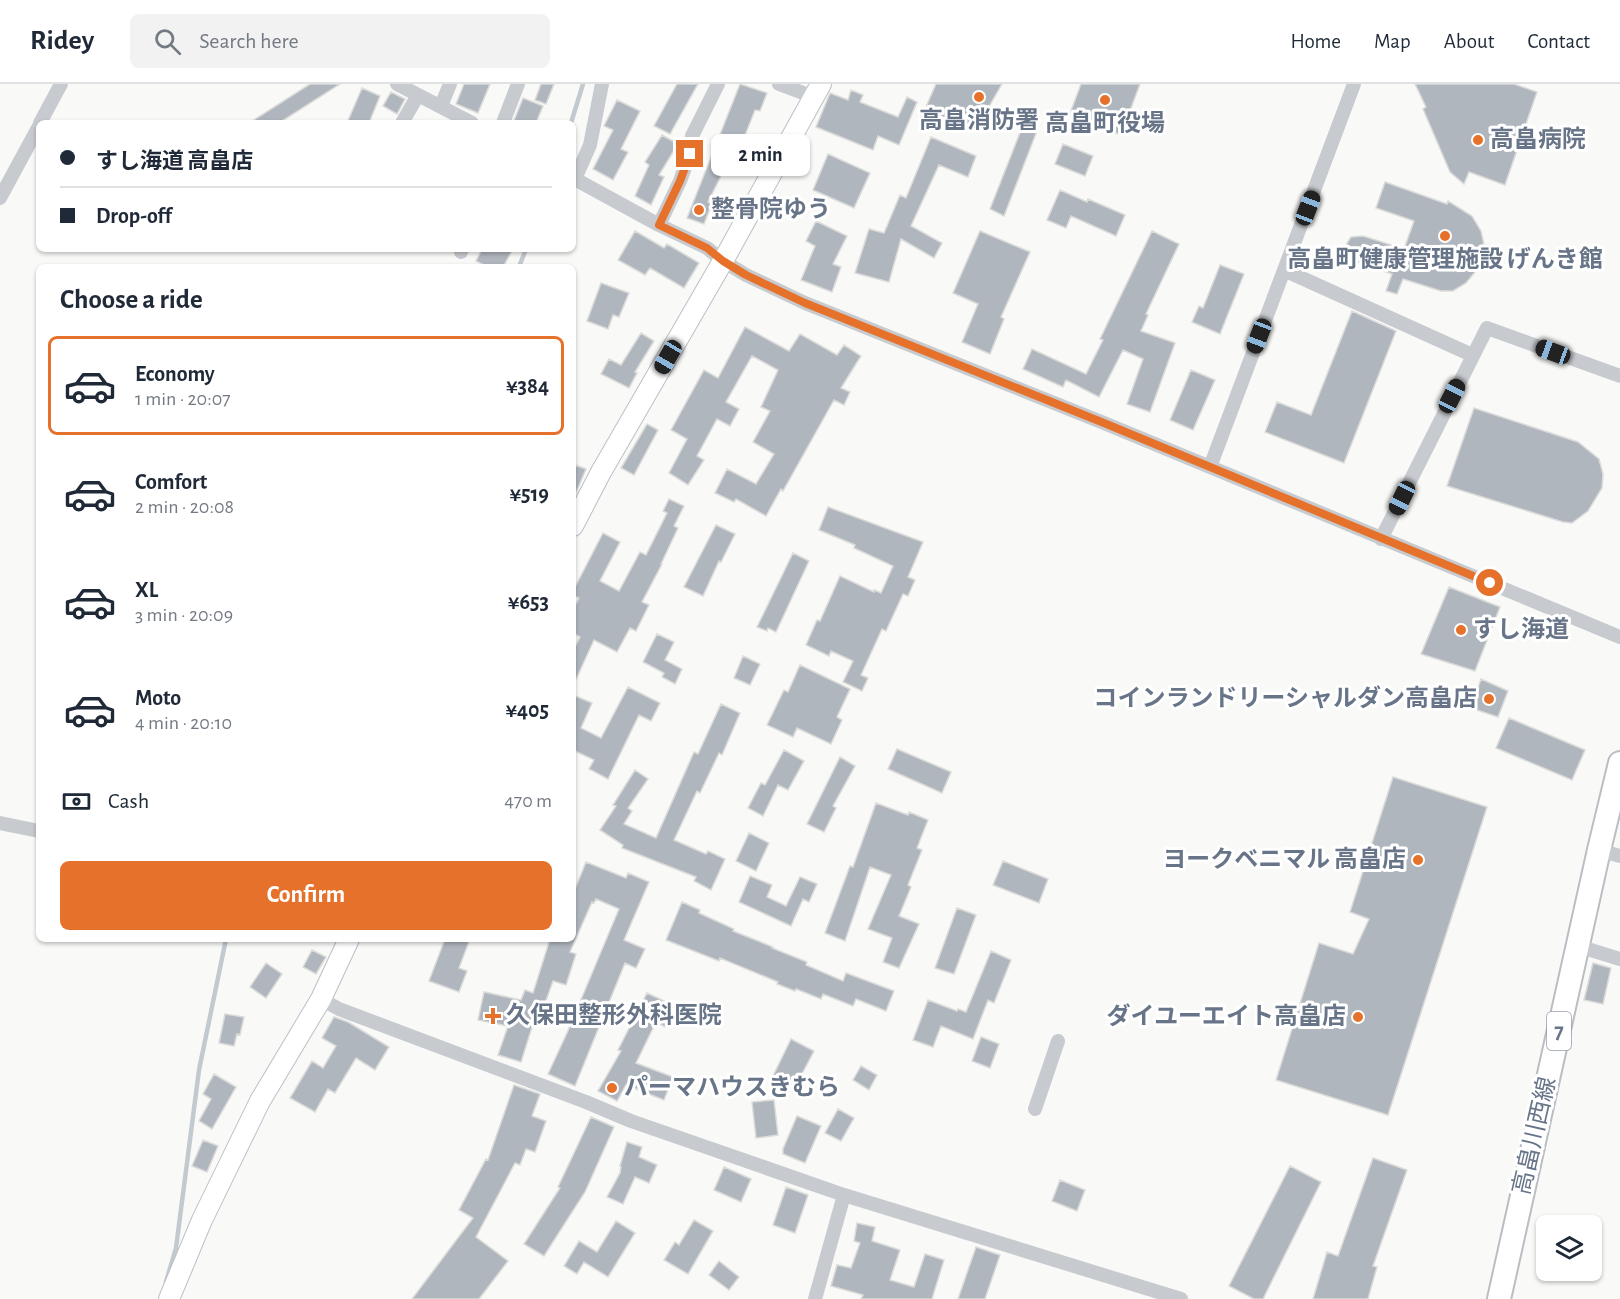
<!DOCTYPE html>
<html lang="en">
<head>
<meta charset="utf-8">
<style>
	body { margin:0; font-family:"Alegreya Sans","Noto Sans JP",sans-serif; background:#f2f2f3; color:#1f2937; height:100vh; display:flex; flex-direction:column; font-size:22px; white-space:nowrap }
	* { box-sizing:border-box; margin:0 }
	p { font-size:20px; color:#747a83 }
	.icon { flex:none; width:33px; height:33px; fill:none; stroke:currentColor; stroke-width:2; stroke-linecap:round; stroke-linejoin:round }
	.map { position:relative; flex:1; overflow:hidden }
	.panel { position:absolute; left:36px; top:180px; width:540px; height:678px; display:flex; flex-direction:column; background:#fff; border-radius:9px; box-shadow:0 2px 4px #0004 }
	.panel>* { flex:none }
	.banner { position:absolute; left:36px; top:36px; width:540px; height:132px; border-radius:9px; box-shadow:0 2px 4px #0004; display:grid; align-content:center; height:132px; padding:0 24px; background:#fff }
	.buttons { position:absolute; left:1536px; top:1131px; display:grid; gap:12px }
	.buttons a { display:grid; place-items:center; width:66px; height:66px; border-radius:9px; background:#fff; box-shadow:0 2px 4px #0004; font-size:30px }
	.end { position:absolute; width:27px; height:27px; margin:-14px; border:8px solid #e6712b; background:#fff; box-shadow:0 0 0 3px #fff }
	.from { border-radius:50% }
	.bubble { position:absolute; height:42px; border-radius:9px; background:#fff; box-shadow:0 2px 4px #0004; font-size:20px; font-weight:700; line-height:42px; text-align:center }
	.car { position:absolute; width:18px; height:36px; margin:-18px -9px; border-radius:8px; box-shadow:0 0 4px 2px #0007; background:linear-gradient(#222 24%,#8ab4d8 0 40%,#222 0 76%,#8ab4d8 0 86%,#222 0) }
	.banner b { display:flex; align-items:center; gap:21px; height:57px; font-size:22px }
	.banner b+b { border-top:2px solid #e0e1e3 }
	.banner i { width:15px; height:15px; background:#1f2937 }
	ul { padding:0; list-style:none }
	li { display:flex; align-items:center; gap:18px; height:99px; margin:0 12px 9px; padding:0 12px; border:3px solid transparent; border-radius:9px }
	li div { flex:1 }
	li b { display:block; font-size:22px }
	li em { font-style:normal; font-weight:700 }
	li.selected { border-color:#e6712b }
	li>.icon { width:54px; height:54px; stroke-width:1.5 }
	h2 { padding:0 24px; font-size:27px; line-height:72px }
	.pay { display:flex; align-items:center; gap:15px; height:66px; padding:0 24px; font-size:22px }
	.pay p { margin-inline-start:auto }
	.button { display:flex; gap:12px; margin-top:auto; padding:12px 24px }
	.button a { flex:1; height:69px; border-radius:9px; background:#e6712b; color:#fff; font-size:24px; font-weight:700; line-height:69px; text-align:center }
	header { display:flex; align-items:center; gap:36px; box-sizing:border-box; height:84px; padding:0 30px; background:#fff; border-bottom:2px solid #e0e1e3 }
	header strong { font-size:28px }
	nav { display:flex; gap:33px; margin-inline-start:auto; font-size:21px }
	.search { width:420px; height:54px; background:#f2f2f3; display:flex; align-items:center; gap:15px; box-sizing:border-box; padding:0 21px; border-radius:9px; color:#747a83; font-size:22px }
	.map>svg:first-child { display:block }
</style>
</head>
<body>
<header>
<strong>Ridey</strong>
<div class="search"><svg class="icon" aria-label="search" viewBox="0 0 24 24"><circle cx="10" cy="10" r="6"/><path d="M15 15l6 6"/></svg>Search here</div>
<nav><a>Home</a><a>Map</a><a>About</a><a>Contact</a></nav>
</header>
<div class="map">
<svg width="1620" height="1215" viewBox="0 0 1620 1215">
	<rect width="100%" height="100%" fill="#f9f9f7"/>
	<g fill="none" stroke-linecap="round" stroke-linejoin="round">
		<!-- stream -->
		<path stroke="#c2cad0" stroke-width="4.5" d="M571,39l12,-39
			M519,183l7,-18
			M166,1198l10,-34 23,-178 27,-131"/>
	</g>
	<!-- building -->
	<path fill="#b0b6be" stroke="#dbdbd9" stroke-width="1.5" d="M310,0h30l-61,39h-30z
		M464,0h26l-12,29 -22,-9z
		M541,0h13l-8,20 -11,-4z
		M677,0h21l-28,50 -16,-8z
		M740,0l27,9 -7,18 -5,-1 -15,38 10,4 -8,21 -16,-7 -18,36 4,1 -8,21 -17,-6z
		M936,0h66l-15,26 -6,-3 -10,23 -46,-21z
		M1081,0h59l-19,51 -52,-19z
		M1415,0h99l23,8 -32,93 -36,-13 -5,12 -14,-12 -27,-63 3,-2z
		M362,4l18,8 -11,27h-22z
		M851,6l12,5 -3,7 38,15 9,-20 10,5 -18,43 -21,-9 -5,14 -57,-23 14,-34 18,7z
		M391,8l14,7 -8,15 -14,-8z
		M523,14l20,8 -7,17h-23z
		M617,16l23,11 -19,38 7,3 -15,28 -20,-11 20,-39 -9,-4z
		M1023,41l14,6 -33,85 -14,-7z
		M662,51l16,9 -19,31 5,2 -13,28 -16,-9 14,-31 -4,-3z
		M931,53l45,19 -8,21 -29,-12 -28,61 31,17 -8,15 -33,-19 -12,43 -34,-9 14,-44 15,4 16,-38 6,3z
		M1063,60l30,12 -8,20 -30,-12z
		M828,70l42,19 -16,35 -41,-18z
		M1385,98l62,22 1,-3 24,15 9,15 3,14h5l-14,27 -9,11 -13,8h-12l-38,-12 -6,15 -11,-3 6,-17 -35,-12 -10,-10v-9l4,-6 12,-1 41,13 10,-28 -38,-13z
		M1060,106l27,12 1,-3 37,16 -9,21 -45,-20 -5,12 -19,-8z
		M816,137l31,15 -14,28 8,3 -9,25 -31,-12 14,-34 -9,-5z
		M635,147l29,17 3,-4 32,19 -15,25 -34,-20 -5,7 -27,-15z
		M980,147l50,21 -29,65 3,2 -14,35 -28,-12 16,-38 -25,-11z
		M1152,147l27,13 -33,70 2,1 -7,16 34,12 -25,69 -23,-8 16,-45 -20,-9 -24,47 -33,-17 -3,7 -40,-18 9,-20 54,25 17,-34 -3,-1z
		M482,165h31l-10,18h-15l-12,-6z
		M1220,181l24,9 -24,60 -28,-12 7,-16 4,2z
		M601,199l28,10 -10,24 -6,-2 -5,14 -21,-8z
		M1352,227l44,20 -52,132 -79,-31 12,-30 34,13z
		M745,243l44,24 11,-17 37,21 7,-10 17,11 -20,32 9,4 -6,13 -10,-5 -51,91 -2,-2 -15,27 -30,-17 -2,3 -19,-9 12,-24 29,15 18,-30 -21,-12 17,-31 -9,-4 17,-37 -26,-14 -26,46 13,7 -9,17 -13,-7 -20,37 7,4 -16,25 -19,-12 18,-34 -16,-9 33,-60 14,8z
		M641,249l13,8 -19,31 2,1 -8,15 -28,-14 8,-15 12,6z
		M1191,286l24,10 -22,50 -23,-10z
		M1474,324l104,34 21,17 4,15 -1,14 -14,23 -16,12 -9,-1 -116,-36z
		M647,340l11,6 -24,45 -13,-7z
		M575,381l11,4 -13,31v-28z
		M669,415l15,7 -10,20 4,2 -17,36h1l-20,38 7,3 -13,26 -6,-3 -13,24 -23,-12 -21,46v-35l7,-14 -7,-4v-23l6,-12 -6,-3v-4l30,-58 17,9 -20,39 19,10 21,-39 6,3 21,-42 -4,-2z
		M828,423l95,35 -15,35 7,3 -7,16 -5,-2 -17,37 -4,-2 -21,46 7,3 -6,13 -19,-9 10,-21 -22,-10 -2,5 -23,-11 11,-25 3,1 20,-45 34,16v-2l7,3 12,-27 -39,-18 1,-3 -36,-15z
		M716,441l19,9 -14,28 -2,-1 -16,35 -19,-9z
		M793,469l16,8 -33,71 -8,-4 -1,3 -10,-4z
		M1449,503l51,20 -25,64 -54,-17z
		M657,550l17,8 -9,18 17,9 -7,15 -13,-7 2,-4 -21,-11z
		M743,572l17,8 -10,21 -16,-7z
		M800,581l50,24 -13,28 5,3 -11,24 -34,-16 -4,9 -26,-12 17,-35 4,2z
		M1481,595l27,12 -10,26 -27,-9z
		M628,603l32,16 -9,18 -12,-6 -31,64 -19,-10 5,-9 -21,-10v-55l19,8 -11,25 20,10z
		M721,620l19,9 -18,42 -3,-2 -19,40 -3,-2 -23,49 32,14 2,-3 17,8 -14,31 -17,-9 2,-4 -74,-29 1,-3 -23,-15 16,-24 -3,-1 22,-35 13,9 -20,29 4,3 -8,13 32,14 38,-86 4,2z
		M1509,634l76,32 -13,30 -76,-32z
		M897,665l54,23 -9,21 -54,-24z
		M784,666l20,11 -16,29 -10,-5 -15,31 -15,-8 13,-25 4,2z
		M840,673l15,9 -22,40 3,2 -12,24 -17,-8z
		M1393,693l94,30 -99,308 -112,-35 43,-137 34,11 16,-35 -19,-7z
		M876,719l32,12 1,-3 19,8 -11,28 5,2 -14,35 3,2 -12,29 20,8 -20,44 -16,-6 9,-24 -24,-9 23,-54 -21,-8 -25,74 -20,-8 25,-67 3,1z
		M749,749l20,10 -13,28 -20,-10z
		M1003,777l45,18 -9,24 -46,-18z
		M586,778l40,16 2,-5 21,9 -25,58 21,9 -9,19 -11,-5 -50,123 -27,-12 19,-41 52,-124 -23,-10 -2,4 -2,-1 -22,50 6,2 -10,31 -13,-4 -16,45 -4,-2 -12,38 -23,-7 10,-29 -30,-6 6,-28 37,8 4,-10 8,3 17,-54h23v-45z
		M750,792l22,9 -5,12 19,9 14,-29 17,7 -8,18 -6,-3 -12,27 -52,-24z
		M682,818l18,8 -1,3 35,16 -1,2 40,16 -1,1 35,14 -1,3 37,16 3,-8 48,18 -8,20 -30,-12 -3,7 -30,-12 -2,5 -25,-10 -1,2 -18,-7 1,-2 -58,-24 -1,3 -53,-21z
		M957,824l19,7 -22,59 -19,-6z
		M445,855h25l-11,29 8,3 -8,21 -30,-11z
		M312,866l14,7 -10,17 -13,-7z
		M991,867l20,9 -17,43 -6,-3 -15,39 -32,-13 -8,21 -20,-7 15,-40 29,11 1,-2 8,3z
		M266,879l16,11 -16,24 -16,-11z
		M1593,879l18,5 -8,36 -19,-4z
		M647,909l28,13 -10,21 -9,-5 -20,41 37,14 -9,23 -38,-15 -9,16 -19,-10 23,-40 -3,-1z
		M225,930l19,3 -4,18 -3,-1 -3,12 -15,-3z
		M334,933l14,5 41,25 -14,23 -19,-12 -21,35 -7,-4 -13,23 -25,-14 22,-37 11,7 13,-22 -14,-8z
		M981,953l18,7 -9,24 -18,-7z
		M791,955l23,12 -19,36 -22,-11z
		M861,982l16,9 -8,15 -16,-10z
		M214,990l22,13 -24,42 -13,-8 12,-22 -8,-5z
		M514,1001l26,9 -8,22 14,5 -11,31 -9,-3 -6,16 -5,-2 -39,74 32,24 -29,38h-67l61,-81 -14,-8 27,-51 2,1z
		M774,1016l4,35 -22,3 -4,-36z
		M838,1025l16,9 -13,23 -16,-8z
		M797,1032l24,10 -16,37 -22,-9v-5z
		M591,1033l23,10 -29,65 -41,64 -20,-12 36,-56 -2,-1z
		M203,1056l15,6 -11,26 -15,-6z
		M627,1058l15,5 -3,10 18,8 -8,18 -14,-6 -12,27 -16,-7 13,-24 1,-6 -1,-1z
		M1373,1074l34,12 -34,96 4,1 -9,32h-55l14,-47 11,4z
		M1290,1082l31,16 -58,117h-9l-25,-13z
		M724,1083l27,12 -10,23 -27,-12z
		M1060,1096l25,10 -8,21 -25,-10z
		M786,1103l22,8 -13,38 -22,-8z
		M694,1136l19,11 -25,43 -24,-14 11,-18 4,3z
		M616,1137l19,12 -27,44 -24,-15 -7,12 -13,-8 15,-25 18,11z
		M857,1139l18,4 -3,14 28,9 -10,30 24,7 11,-33 19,6 -12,39h-71l2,-4 -32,-9 6,-21 14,3 9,-25 -6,-2z
		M976,1163l24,8 -15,44h-27z
		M719,1177l20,16 -10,13 -20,-15z"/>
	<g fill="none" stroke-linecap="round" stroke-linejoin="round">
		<defs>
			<path id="secondary" d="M573,442l28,-54 122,-211 98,-177
				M169,1215l33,-79 58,-119 61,-102 28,-60"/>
			<path id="primary" d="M1499,1215l100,-449 21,-87"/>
		</defs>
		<!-- secondary casing -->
		<use href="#secondary" stroke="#bcbfc5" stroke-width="22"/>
		<!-- primary casing -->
		<use href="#primary" stroke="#babdc2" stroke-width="26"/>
		<!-- street -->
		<path stroke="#c7cace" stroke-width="14" d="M397,0l75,39
			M779,0l35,13
			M441,22l9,-22
			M40,39l21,-39
			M402,39l16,-28
			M503,39l15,-39
			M573,94l86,47 48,23 16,13 23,14 59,28 299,120 516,214
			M575,95l15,-34 12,-61
			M0,114l39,-72
			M659,141l21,-44 10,-27 2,-18 26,-52
			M461,168l1,-3
			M1284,186l188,85
			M1210,383l144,-383
			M1381,455l106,-211 133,48
			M0,739l39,8
			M1599,766l21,6
			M1578,862l42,13
			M321,915l18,10 247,93 45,19 213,74 337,104
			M1035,1025l23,-68
			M815,1215l29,-104"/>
		<!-- secondary -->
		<use href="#secondary" stroke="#fff" stroke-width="20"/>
		<!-- primary -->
		<use href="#primary" stroke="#fff" stroke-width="22"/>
	</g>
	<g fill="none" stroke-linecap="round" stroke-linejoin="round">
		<!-- route -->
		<path stroke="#e6712b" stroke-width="8" d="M690,70l-10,27 -21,44 48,23 16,13 23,14 59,28 299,120 386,160"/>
	</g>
	<!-- markers -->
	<g fill="#e6712b" stroke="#fff" stroke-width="2">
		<circle cx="979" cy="13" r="6"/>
		<circle cx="1105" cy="16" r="6"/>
		<circle cx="1478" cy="56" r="6"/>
		<circle cx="699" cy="126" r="6"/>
		<circle cx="1445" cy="152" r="6"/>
		<circle cx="1461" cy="546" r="6"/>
		<circle cx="1489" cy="615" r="6"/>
		<circle cx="1418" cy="776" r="6"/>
		<path d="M490 923h6v6h6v6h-6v6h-6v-6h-6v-6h6z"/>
		<circle cx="1358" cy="933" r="6"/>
		<circle cx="612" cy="1004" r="6"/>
	</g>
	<g text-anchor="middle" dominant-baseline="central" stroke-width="6" stroke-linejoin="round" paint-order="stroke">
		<!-- shield labels -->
		<rect fill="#fff" stroke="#959eac" stroke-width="1.5" x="1547" y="928" width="24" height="38" rx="4.5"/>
		<g font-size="22" font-weight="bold" fill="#687589">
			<text x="1559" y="947">7</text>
		</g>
		<!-- poi labels -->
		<g font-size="24" font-weight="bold" fill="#687589" stroke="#fff" text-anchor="start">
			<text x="979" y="37" text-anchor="middle">高畠消防署</text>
			<text x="1105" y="40" text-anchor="middle">高畠町役場</text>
			<text x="1490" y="56">高畠病院</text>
			<text x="711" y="126">整骨院ゆう</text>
			<text x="1445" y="176" text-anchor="middle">高畠町健康管理施設 げんき館</text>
			<text x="1473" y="546">すし海道</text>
			<text x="1477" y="615" text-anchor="end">コインランドリーシャルダン高畠店</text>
			<text x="1406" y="776" text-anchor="end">ヨークベニマル 高畠店</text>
			<text x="506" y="932">久保田整形外科医院</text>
			<text x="1346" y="933" text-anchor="end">ダイユーエイト高畠店</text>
			<text x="624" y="1004">パーマハウスきむら</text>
		</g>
		<!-- street labels -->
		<g font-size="24" fill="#687589" stroke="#fff">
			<text transform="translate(1535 1052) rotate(-77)">高畠川西線</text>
		</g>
	</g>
</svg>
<div class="buttons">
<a><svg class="icon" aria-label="layers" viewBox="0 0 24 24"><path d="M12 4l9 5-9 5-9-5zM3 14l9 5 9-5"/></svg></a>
</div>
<i class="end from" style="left:1490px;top:499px"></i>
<i class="end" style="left:690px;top:70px"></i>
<div class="bubble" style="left:711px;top:50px;width:99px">2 min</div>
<i class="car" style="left:1308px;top:124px;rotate:21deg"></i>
<i class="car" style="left:1259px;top:252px;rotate:201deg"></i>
<i class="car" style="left:1553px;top:268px;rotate:290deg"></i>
<i class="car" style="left:668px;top:273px;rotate:210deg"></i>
<i class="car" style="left:1452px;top:312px;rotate:27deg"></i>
<i class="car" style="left:1402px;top:414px;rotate:206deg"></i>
<div class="banner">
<b><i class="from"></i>すし海道 高畠店</b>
<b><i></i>Drop-off</b>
</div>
<section class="panel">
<h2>Choose a ride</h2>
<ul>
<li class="selected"><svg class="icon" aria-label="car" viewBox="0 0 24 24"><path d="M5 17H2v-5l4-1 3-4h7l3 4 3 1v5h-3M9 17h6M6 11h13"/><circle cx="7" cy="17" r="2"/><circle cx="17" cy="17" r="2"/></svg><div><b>Economy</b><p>1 min · 20:07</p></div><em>¥384</em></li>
<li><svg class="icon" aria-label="car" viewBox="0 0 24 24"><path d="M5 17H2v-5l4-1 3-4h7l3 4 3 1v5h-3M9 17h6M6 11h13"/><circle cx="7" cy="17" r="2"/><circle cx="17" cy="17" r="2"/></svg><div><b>Comfort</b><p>2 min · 20:08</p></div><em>¥519</em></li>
<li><svg class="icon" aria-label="car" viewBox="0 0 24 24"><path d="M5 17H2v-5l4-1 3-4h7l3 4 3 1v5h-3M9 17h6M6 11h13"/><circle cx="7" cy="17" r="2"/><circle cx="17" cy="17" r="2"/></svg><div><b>XL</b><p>3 min · 20:09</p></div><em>¥653</em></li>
<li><svg class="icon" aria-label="car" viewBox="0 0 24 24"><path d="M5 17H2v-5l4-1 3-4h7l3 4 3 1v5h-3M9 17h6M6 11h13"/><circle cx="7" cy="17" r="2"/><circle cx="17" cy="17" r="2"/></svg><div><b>Moto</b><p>4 min · 20:10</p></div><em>¥405</em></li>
</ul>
<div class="pay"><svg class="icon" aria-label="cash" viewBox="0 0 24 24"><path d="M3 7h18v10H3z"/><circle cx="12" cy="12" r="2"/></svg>Cash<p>470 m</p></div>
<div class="button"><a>Confirm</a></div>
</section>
</div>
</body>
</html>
